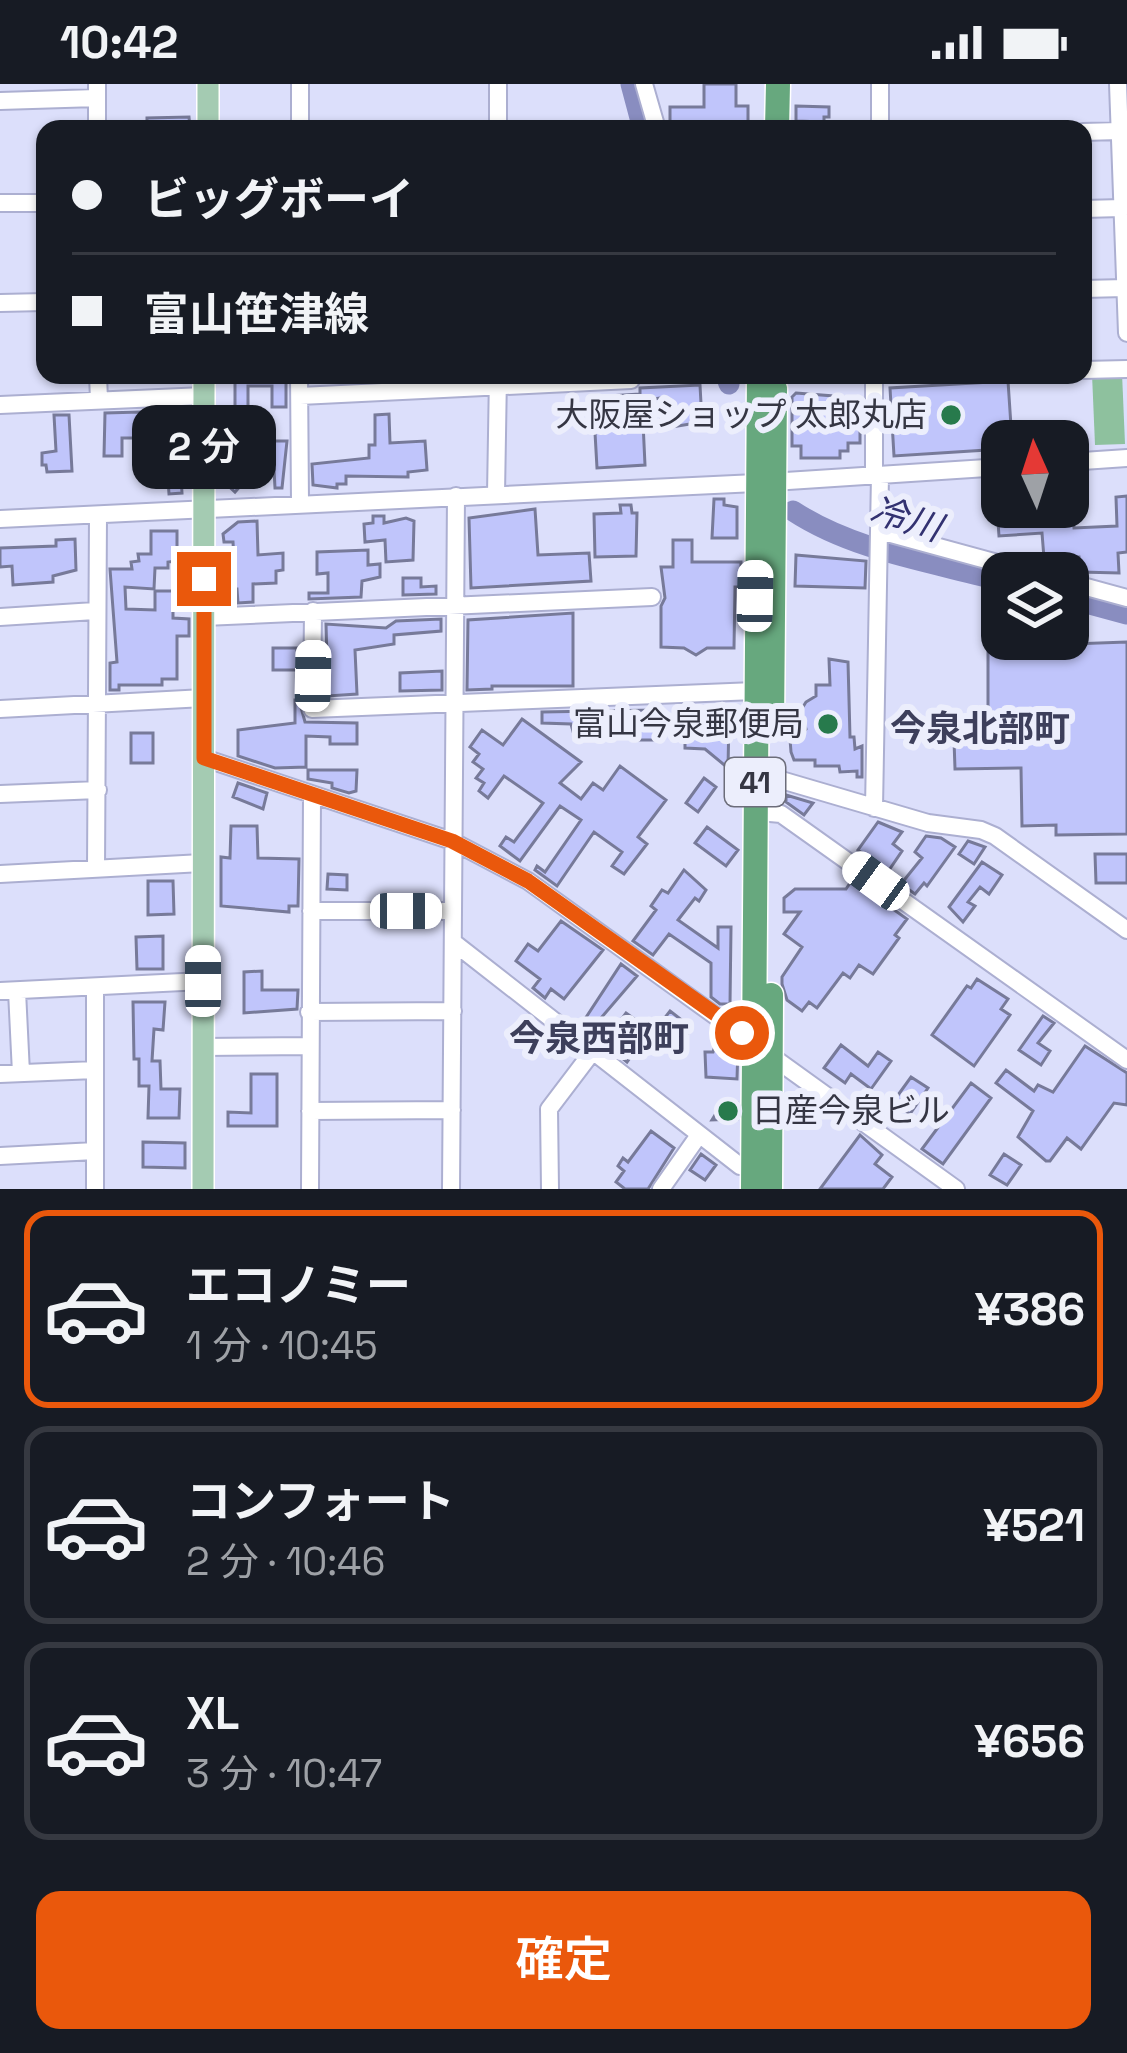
<!DOCTYPE html>
<html lang="ja">
<head>
<meta charset="utf-8">
<style>
	body { margin:0; font-family:"Space Grotesk","Noto Sans JP",sans-serif; background:#20242c; color:#f1f3f6; height:100vh; display:flex; flex-direction:column; font-size:45px; white-space:nowrap }
	* { box-sizing:border-box; margin:0 }
	p { font-size:39px; color:#9ea1a6 }
	.icon { flex:none; width:66px; height:66px; fill:none; stroke:currentColor; stroke-width:2; stroke-linecap:round; stroke-linejoin:round }
	.map { position:relative; height:1105px; overflow:hidden }
	.panel { display:flex; flex-direction:column; background:#171b24; flex:1 }
	.panel>* { flex:none }
	.top-card { position:absolute; left:36px; top:36px; width:1056px; height:264px; border-radius:24px; box-shadow:0 3px 9px #0004; display:grid; align-content:center; height:264px; padding:0 36px; background:#171b24 }
	.needle { width:78px; rotate:357deg }
	.fabs { position:absolute; left:981px; top:336px; display:grid; gap:24px }
	.fabs a { display:grid; place-items:center; width:108px; height:108px; border-radius:24px; background:#171b24; box-shadow:0 3px 9px #0004; font-size:60px }
	.end { position:absolute; width:54px; height:54px; margin:-27px; border:15px solid #ea580c; background:#fff; box-shadow:0 0 0 6px #fff }
	.from { border-radius:50% }
	.bubble { position:absolute; height:84px; border-radius:24px; background:#171b24; box-shadow:0 3px 9px #0004; font-size:39px; font-weight:600; line-height:84px; text-align:center }
	.car { position:absolute; width:36px; height:72px; margin:-36px -18px; border-radius:15px; box-shadow:0 0 9px 3px #0007; background:linear-gradient(#fff 24%,#345 0 40%,#fff 0 76%,#345 0 86%,#fff 0) }
	.top-card b { display:flex; align-items:center; gap:42px; height:114px; font-size:45px }
	.top-card b+b { border-top:3px solid #363941 }
	.top-card i { width:30px; height:30px; background:#f1f3f6 }
	ul { padding:21px 0 0; list-style:none }
	li { display:flex; align-items:center; gap:36px; height:198px; margin:0 24px 18px; padding:0 12px; border:6px solid #363941; border-radius:24px }
	li div { flex:1 }
	li b { display:block; font-size:45px }
	li em { font-style:normal; font-weight:600 }
	li.on { border-color:#ea580c }
	li>.icon { width:108px; height:108px; stroke-width:1.5 }
	.primary-button { display:flex; gap:24px; margin-top:auto; padding:24px 36px }
	.primary-button a { flex:1; height:138px; border-radius:24px; background:#ea580c; color:#fff; font-size:48px; font-weight:600; line-height:138px; text-align:center }
	.status { display:flex; justify-content:space-between; align-items:center; height:84px; padding:0 60px; background:#171b24; direction:ltr }
	.status svg { height:33px; fill:currentColor }
	.map>svg:first-child { display:block }
</style>
</head>
<body>
<div class="status"><b>10:42</b><svg viewBox="0 0 49 12"><path d="M0 12V9h3v3zM5 12V6h3v6zM10 12V3h3v9zM15 12V0h3v12zM26 1h20v11H26zM47 4h2v5h-2z"/></svg></div>
<div class="map">
<svg width="1127" height="1105" viewBox="0 0 1127 1105">
	<rect width="100%" height="100%" fill="#dcdffb"/>
	<!-- green -->
	<path fill="#8ec19e" d="M1122,289l3,71 -30,1 -3,-71z"/>
	<g fill="none" stroke-linecap="round" stroke-linejoin="round">
		<!-- river -->
		<path stroke="#898dc0" stroke-width="21" d="M631,0l12,45
			M726,291l3,9
			M793,427c61,40 139,51 209,70
			M1068,514l59,16"/>
	</g>
	<!-- building -->
	<path fill="#c0c5fb" stroke="#777a99" stroke-width="3" d="M704,0h32v22h12v23h-78v-22h34z
		M796,22l33,1v10h-5v5l-28,-1z
		M189,33l1,12h-43v-11z
		M286,291v32h-14v-21h-24v22h12l1,32h-28v-17h-7l-1,-14h10v-33z
		M1008,297l4,60h-10v8l-108,7 -4,-68z
		M700,301l2,37 -30,5v-4h-11l-1,-25 -18,3 3,64 -48,3 -4,-71 47,-3v-6z
		M796,309l50,4v21h14v25h-12v8h-8v7h-39v-12h-9v-49z
		M140,328v11l31,-1 1,10h4l1,27 3,-1 2,35 -13,1 -1,-15 -21,1 -3,-42h-22v18h-18l1,-43z
		M389,330l1,29 35,-2 2,29 -19,2v5l-62,-1v8h-9v4l-24,-3 -1,-21 57,-6v-13h6v-30z
		M54,331h15l3,56 -25,1 -1,-7h-4v-12l14,-2z
		M257,357h30l-5,47h-7l-1,-19h-17z
		M239,378l13,11 -17,19 -13,-12z
		M1127,412v56l-9,1 1,20 -39,-1 -1,-15 -35,1 -2,-25 -43,3 -2,-29h75l2,21 43,-2 -1,-29z
		M714,415h10v6l13,2v31h-25z
		M620,421h11l1,8h5l-1,43 -41,1 -1,-43 27,-1z
		M535,425l3,46 51,-2 2,28 -120,7 -2,-70z
		M373,432h11v7l22,-5 8,3 -1,39 -27,2 -1,-22 -20,2 -1,-18 9,-1z
		M257,437l1,34 25,-2v17l-7,1v12l-23,1v18l-15,1 -1,-14h-14v-28h11l-1,-19h-9l-1,-8 15,-12z
		M151,447h26v30l-9,1v6h-13l-1,21 -29,-2 1,22 29,1v-19h18v27l16,1v17h-12v43h-15v6h-43v5h-9v-27l7,-1 -7,-93h22l-1,-7 8,-1 -1,-7h13z
		M75,455l1,31 -23,6v6l-40,3 -1,-19 -12,1v-19l56,-2v-6z
		M673,456h19v22h49v25h-6l-1,61h-27l-11,7 -12,-7 -23,-1v-41l4,-8 -4,-31h12z
		M368,466v15l12,-1v13l-18,4 -1,16 -52,2v-6h19v-20l-11,1v-22z
		M796,471l70,6 -1,27 -70,-2z
		M403,494h18v9l15,-1v8l-33,1z
		M573,529v73h-81v3l-25,1 1,-70z
		M441,535v12l-47,4v9l-39,6 2,44 -29,2 -2,-72 60,4 10,-7z
		M1034,555h38v5l55,-2v192l-71,1v-10l-34,1 -1,-58 -66,1 -1,-29h25l9,-7v-84h46z
		M273,564h24v22h-24z
		M829,575l19,3 2,75h4l1,12 7,-3v31h-5v-6l-17,1 -1,-6h-24v-6h-21l-3,-8 -1,-13 8,-1 8,-9 -5,-19 5,-8 10,-6v-11h14z
		M442,587v19l-42,1v-18z
		M295,616h4l6,22 52,1v21h-27v-7l-24,-1v31l-31,1 -37,-12v-26l57,-7z
		M654,626l1,30h-19v-15l-41,1v9h-21l-3,-11 -29,-1v-11z
		M685,634h44l-1,50 -23,-19 -20,-1z
		M522,635l59,43 -21,21 21,16 12,-16 10,7 17,-24 46,34 -28,37 9,7 -23,30 -12,-8 10,-14 -28,-20 -37,54 -22,-16 2,-4 8,6 36,-52 -21,-14 -40,55 -20,-15 6,-9 8,5 29,-39 -39,-27 -16,22 -9,-7 5,-8 -8,-5 7,-9 -10,-7 6,-8 -9,-7 12,-17 21,15z
		M131,649h22v30h-22z
		M308,686h49l-1,21 -7,2 -17,-5v-5l-24,-4z
		M704,694l12,9 -18,25 -12,-9z
		M238,699l29,10 -4,16 -30,-12z
		M786,711l27,8 -9,12 -18,-13z
		M878,738l24,10 -9,12 9,7 -15,22 -29,-23z
		M231,742h26l1,32 41,1 -1,47h-9v6l-68,-6v-49l9,1z
		M707,743l31,23 -12,16 -31,-23z
		M926,752l15,2 14,9 -28,39 -3,-3 -9,11 -14,-10 21,-26 -7,-6z
		M968,757l17,6 -11,17 -15,-10z
		M1095,770h32v29h-31z
		M982,778l20,13 -13,19 -9,-7 -12,15 7,4 -12,16 -14,-15z
		M684,786l22,20 -7,11 -4,-3 -17,22 40,28v-21h13l-1,77h-10l-9,-7v-34l-42,-29 -16,21 -20,-14 23,-31 -5,-4 11,-16 6,3z
		M328,790l19,1v15l-20,-1z
		M852,796l55,39 -12,16 4,3 -26,36 -14,-9 -9,13 -7,-5 -26,35 -8,-6 -7,9 -15,-11 -5,-16v-7l20,-30 -18,-13 16,-22h-16v-14l11,-9h51z
		M148,797h25l1,33 -26,1z
		M561,837l42,29 -39,49 -13,-10 -6,9 -12,-10 7,-9 -24,-18 12,-17 10,7z
		M163,852v33h-26l-1,-32z
		M621,880l16,12 -48,56 -8,-7z
		M262,887v19h36l-1,19 -53,4v-41z
		M977,895l31,20 -7,10 9,6 -36,51 -42,-31 35,-49 4,2z
		M133,918h32l-2,28 -9,-1 -2,32h8l1,28h19l-1,29h-31l1,-32h-10v-27h-5z
		M670,927l22,17 -20,26 -22,-17z
		M626,929l24,17 -23,32 -23,-19z
		M1043,932l11,7 -16,20 12,8 -9,14 -22,-15z
		M731,958l7,6 -1,31 -31,-2 -1,-25h8l3,-9z
		M841,961l27,21 10,-14 13,9 -20,28 -20,-15 -6,9 -21,-15z
		M1085,962l42,27v32l-13,-2 -33,46 -14,-11 -17,23h-4l-28,-24 15,-26 -37,-28 10,-13 28,21 4,-6 15,7z
		M251,990h26v52h-49v-14l23,1z
		M911,993l17,11 -18,26 -17,-12z
		M971,999l20,15 -48,66 -21,-15z
		M723,1018l14,1v16l-25,1z
		M651,1047l23,17 -26,41h-23l-9,-7 8,-11 -6,-5 5,-8 5,4z
		M860,1051l22,20 -7,9 17,13 -9,12h-63z
		M143,1058l42,1v25l-42,-1z
		M701,1070l15,11 -11,15 -15,-10z
		M1004,1070l17,11 -14,20 -17,-10z"/>
	<g fill="none" stroke-linecap="round" stroke-linejoin="round">
		<defs>
			<path id="minor" d="M300,0v45
				M644,0l13,45
				M1118,0l9,249
				M0,17l97,-3
				M97,45v-45
				M498,45v-45
				M880,45v-45
				M1083,48l36,-1
				M0,119h45
				M1083,125l39,-1
				M1083,205l42,-1
				M0,219l45,-1
				M1083,286l44,-1
				M98,291l1,25
				M299,291l1,128
				M300,312l331,-16v-5
				M0,321l204,-9
				M1068,378l59,-4
				M874,391v-100
				M496,410l2,-119
				M0,435l756,-36 246,-16
				M880,447l154,42
				M1068,498l59,16
				M313,527l-1,98 443,-18
				M0,533l95,-6
				M204,533l448,-20
				M0,625l204,-11
				M204,674l248,83 76,40 428,308
				M771,693l157,46 53,7 14,6 132,94
				M0,710l98,-4
				M874,724l6,-333
				M770,729l11,1 346,246
				M96,785l2,-353
				M0,790l202,-11
				M311,827h142
				M453,858l287,224 13,1
				M0,907l203,-10
				M17,907l4,82
				M309,928l144,-1
				M203,963l106,-1
				M0,990l95,-4
				M310,1027l142,-1
				M0,1072l95,-5
				M95,1105v-202
				M310,1105l2,-393
				M451,1105l5,-693
				M550,1105l-1,-80 44,-58
				M661,1105l38,-54"/>
			<path id="major" d="M208,45v-45
				M203,1105l1,-814"/>
			<path id="highway" d="M777,45l1,-45
				M772,643l3,-338
				M753,1105l6,-814
				M770,1105l1,-194"/>
		</defs>
		<!-- minor casing -->
		<use href="#minor" stroke="#acafd1" stroke-width="20"/>
		<!-- major casing -->
		<use href="#major" stroke="#fff" stroke-width="24"/>
		<!-- highway casing -->
		<use href="#highway" stroke="#fff" stroke-width="27"/>
		<!-- minor -->
		<use href="#minor" stroke="#fff" stroke-width="16"/>
		<!-- major -->
		<use href="#major" stroke="#a4cbb2" stroke-width="21"/>
		<!-- highway -->
		<use href="#highway" stroke="#67a87e" stroke-width="24"/>
	</g>
	<g fill="none" stroke-linecap="round" stroke-linejoin="round">
		<!-- route -->
		<path stroke="#ea580c" stroke-width="15" d="M204,495v179l248,83 76,40 214,152"/>
	</g>
	<!-- markers -->
	<g fill="#277a4c" stroke="#eceefc" stroke-width="4.5">
		<circle cx="951" cy="331" r="12"/>
		<circle cx="828" cy="640" r="12"/>
		<circle cx="728" cy="1027" r="12"/>
	</g>
	<g text-anchor="middle" dominant-baseline="central" stroke-width="12" stroke-linejoin="round" paint-order="stroke">
		<!-- shield labels -->
		<rect fill="#eceefc" stroke="#6c6d7a" stroke-width="3" x="725" y="674" width="60" height="48" rx="9"/>
		<g font-size="30" font-weight="bold" fill="#353643">
			<text x="755" y="698">41</text>
		</g>
		<!-- poi labels -->
		<g font-size="33" fill="#353643" stroke="#eceefc" text-anchor="end">
			<text x="927" y="331">大阪屋ショップ 太郎丸店</text>
			<text x="804" y="640">富山今泉郵便局</text>
			<text x="752" y="1027" text-anchor="start">日産今泉ビル</text>
		</g>
		<!-- water labels -->
		<g font-size="36" font-style="italic" fill="#333271" stroke="#eceefc">
			<text transform="translate(906 435) rotate(17)">冷川</text>
		</g>
		<!-- neighbourhood labels -->
		<g font-size="36" font-weight="bold" fill="#3d3f5b" stroke="#eceefc">
			<text x="980" y="645">今泉北部町</text>
			<text x="599" y="955">今泉西部町</text>
		</g>
	</g>
</svg>
<div class="fabs">
<a><svg class="needle" viewBox="-14 -14 28 28"><path d="M0-13l5 13h-10z" fill="#e53935"/><path d="M0 13l5-13h-10z" fill="#9ea1a6"/></svg></a>
<a><svg class="icon" aria-label="layers" viewBox="0 0 24 24"><path d="M12 4l9 5-9 5-9-5zM3 14l9 5 9-5"/></svg></a>
</div>
<i class="end from" style="left:742px;top:949px"></i>
<i class="end" style="left:204px;top:495px"></i>
<div class="bubble" style="left:132px;top:321px;width:144px">2 分</div>
<i class="car" style="left:755px;top:512px;rotate:1deg"></i>
<i class="car" style="left:313px;top:592px;rotate:1deg"></i>
<i class="car" style="left:876px;top:797px;rotate:306deg"></i>
<i class="car" style="left:406px;top:827px;rotate:90deg"></i>
<i class="car" style="left:203px;top:897px;rotate:0deg"></i>
<div class="top-card">
<b><i class="from"></i>ビッグボーイ</b>
<b><i></i>富山笹津線</b>
</div>
</div>
<section class="panel">
<ul>
<li class="on"><svg class="icon" aria-label="car" viewBox="0 0 24 24"><path d="M5 17H2v-5l4-1 3-4h7l3 4 3 1v5h-3M9 17h6M6 11h13"/><circle cx="7" cy="17" r="2"/><circle cx="17" cy="17" r="2"/></svg><div><b>エコノミー</b><p>1 分 · 10:45</p></div><em>¥386</em></li>
<li><svg class="icon" aria-label="car" viewBox="0 0 24 24"><path d="M5 17H2v-5l4-1 3-4h7l3 4 3 1v5h-3M9 17h6M6 11h13"/><circle cx="7" cy="17" r="2"/><circle cx="17" cy="17" r="2"/></svg><div><b>コンフォート</b><p>2 分 · 10:46</p></div><em>¥521</em></li>
<li><svg class="icon" aria-label="car" viewBox="0 0 24 24"><path d="M5 17H2v-5l4-1 3-4h7l3 4 3 1v5h-3M9 17h6M6 11h13"/><circle cx="7" cy="17" r="2"/><circle cx="17" cy="17" r="2"/></svg><div><b>XL</b><p>3 分 · 10:47</p></div><em>¥656</em></li>
</ul>
<div class="primary-button"><a>確定</a></div>
</section>
</body>
</html>
